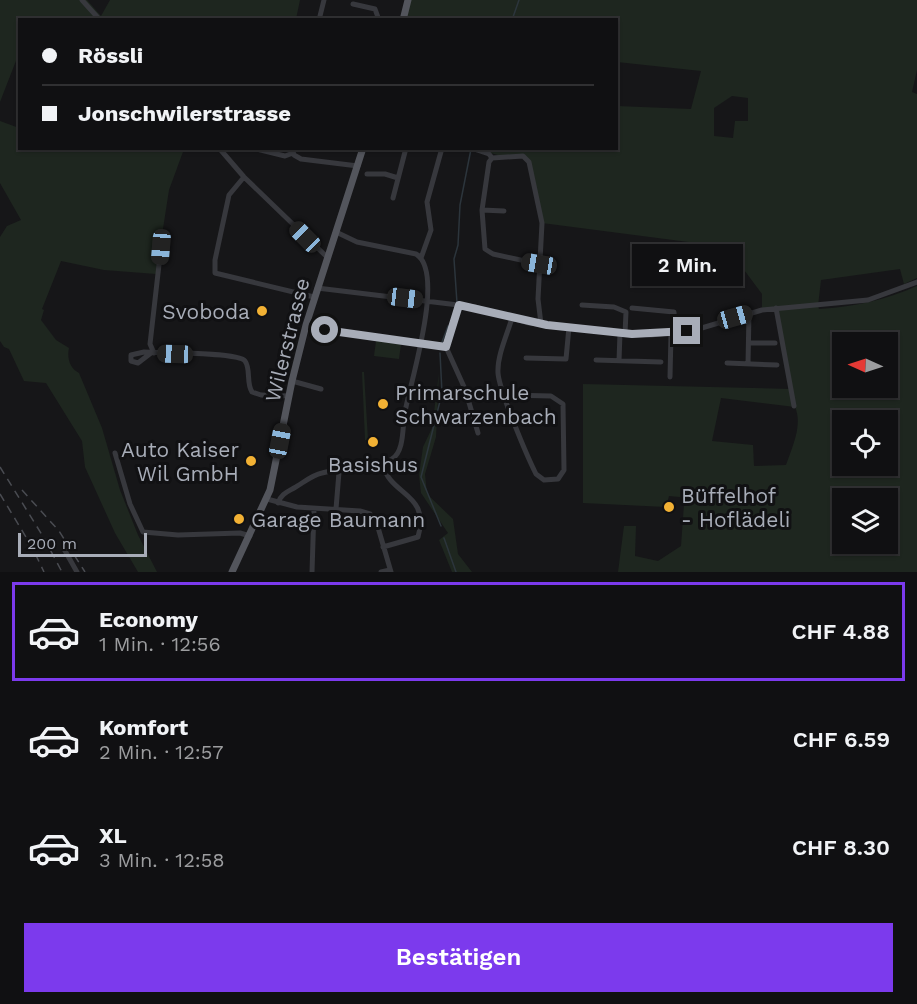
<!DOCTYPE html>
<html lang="de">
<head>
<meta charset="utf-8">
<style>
	body { margin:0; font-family:"Work Sans",sans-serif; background:#19191b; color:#f1f3f6; height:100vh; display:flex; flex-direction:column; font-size:22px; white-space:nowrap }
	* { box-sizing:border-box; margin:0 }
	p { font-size:20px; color:#9c9d9f }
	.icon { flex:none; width:33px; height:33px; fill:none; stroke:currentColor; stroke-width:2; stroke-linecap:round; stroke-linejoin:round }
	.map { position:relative; height:572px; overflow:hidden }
	.sheet { display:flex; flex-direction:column; background:#101012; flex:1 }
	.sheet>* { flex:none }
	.hud { position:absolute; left:18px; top:18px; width:600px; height:132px; border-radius:0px; box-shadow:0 2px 4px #0004,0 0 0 2px #303032; display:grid; align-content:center; height:132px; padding:0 24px; background:#101012 }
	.needle { width:39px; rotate:273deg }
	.fabs { position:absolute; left:832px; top:332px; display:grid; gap:12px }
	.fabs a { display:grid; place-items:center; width:66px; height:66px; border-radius:0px; background:#101012; box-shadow:0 2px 4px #0004,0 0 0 2px #303032; font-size:30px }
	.scale { position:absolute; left:18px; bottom:15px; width:129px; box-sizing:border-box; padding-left:6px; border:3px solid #a8adb8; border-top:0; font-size:16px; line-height:21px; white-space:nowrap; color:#a8adb8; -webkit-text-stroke:4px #111113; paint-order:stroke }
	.end { position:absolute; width:27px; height:27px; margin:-14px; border:8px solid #a8adb8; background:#111; box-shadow:0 0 0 3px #111 }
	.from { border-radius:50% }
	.bubble { position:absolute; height:42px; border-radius:0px; background:#101012; box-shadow:0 2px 4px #0004,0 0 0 2px #303032; font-size:20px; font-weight:600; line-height:42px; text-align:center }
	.car { position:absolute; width:18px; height:36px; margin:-18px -9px; border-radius:8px; box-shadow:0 0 4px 2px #0007; background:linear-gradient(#222 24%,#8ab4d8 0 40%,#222 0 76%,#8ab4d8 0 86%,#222 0) }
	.hud b { display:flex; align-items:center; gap:21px; height:57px; font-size:22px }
	.hud b+b { border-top:2px solid #303032 }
	.hud i { width:15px; height:15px; background:#f1f3f6 }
	ul { padding:10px 0 0; list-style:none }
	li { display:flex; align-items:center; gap:18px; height:99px; margin:0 12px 9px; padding:0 12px; border:3px solid transparent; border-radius:0px }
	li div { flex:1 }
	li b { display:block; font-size:22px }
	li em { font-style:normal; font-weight:600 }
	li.current { border-color:#7c3aed }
	li>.icon { width:54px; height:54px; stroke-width:1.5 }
	.button { display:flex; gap:12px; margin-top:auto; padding:12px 24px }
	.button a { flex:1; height:69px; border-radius:0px; background:#7c3aed; color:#fff; font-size:24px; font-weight:600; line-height:69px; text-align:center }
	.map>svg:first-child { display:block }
</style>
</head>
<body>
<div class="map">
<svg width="917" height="572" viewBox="0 0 917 572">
	<rect width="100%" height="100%" fill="#161618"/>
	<!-- green -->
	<path fill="#1e261f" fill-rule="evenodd" d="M0,0h87l14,16 9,-16h190l-4,19 -276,1 -1,33 -19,49z
		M411,0h506v70l-5,22 5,2v184l-13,6 -4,-15 -79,11 -3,26 1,3c35,-2 66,-9 98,-23v286h-299l6,-46h12l-1,30 23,5 23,-15 3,-42 -4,-7 -11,-1 -3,11 -83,-4v-119l208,5 -15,-80 -14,1v-16l-35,-47 -185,-24 -13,-61 -6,-6 -18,1 -29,-8 140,-1 1,-42 74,3 10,-38 -84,-9 -1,-42h-211zM732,96l16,2v23h-13l-2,17 -19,-2v-28zM843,342h45v45h-45zM721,398l74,9c8,18 -3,40 -9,58l-32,1 -1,-21 -41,-4zM843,420h45v45h-45zM843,498h45v45h-45z
		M0,121l19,7 1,20 164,1 -15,41 -13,84 -52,-4 -43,-9 -19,48 2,1 -3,10 15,20 13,8c-2,9 0,20 10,25l23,55 18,62 18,45 19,37h-19l-23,-39 -30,-66 -3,-26 -36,-58 -22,-2 -15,-32 -5,-2 -4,-6v-104l7,-11 14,-6 -21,-37z
		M376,341l25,3 -2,15 -25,-3z
		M362,372h2l4,68h-3z
		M439,373l-3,64 -11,37 2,20 26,25 5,35 14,18h-20l-13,-32 9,-7 -27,-40 -2,-18 4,-28 9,-19z"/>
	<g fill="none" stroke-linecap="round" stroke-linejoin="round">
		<!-- stream -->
		<path stroke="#2c353c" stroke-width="1.5" d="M512,20l7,-20
			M457,303l-3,-44 4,-14 2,-40 11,-56
			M442,342l6,-16
			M440,353l2,40 -21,84 20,49
			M444,538l12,34"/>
		<!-- minor -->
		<path stroke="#37383d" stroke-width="5" d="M82,0l18,20
			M353,4l22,5 4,11
			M319,20l5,-20
			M219,148l25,29 83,80
			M252,148l33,8 8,-3
			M292,148l2,7 7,4 57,7
			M471,148l18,6 3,4 31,-2 6,6 13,61 -4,76 3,25
			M492,158l-3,4 -7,48 3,39 8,5 46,10
			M367,174h18l13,4
			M244,177l-15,18 -14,65v13l99,24
			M393,198l13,-50
			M482,210l22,1
			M421,258l10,-28 -4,-28 15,-54
			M317,288l158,19 54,16 122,12 44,-5 67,-20 106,-10 49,-18
			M459,305l-13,42 19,42 13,44
			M582,305l32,2 12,5 -1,22
			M632,308l42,4 1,21
			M776,308l18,98
			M306,325l28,7 112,15
			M749,343h26
			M151,353l-13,10 -7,-2v-6l13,-3c15,1 94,0 101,9 6,8 1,22 7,31l9,3 28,1
			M154,353l-4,-9 11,-97
			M526,358l40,1 3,-32
			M596,360l65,2
			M619,361l1,-28
			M727,363l50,2
			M748,364l1,-51
			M670,377l1,-43
			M292,381l29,8
			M505,395l46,1 12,8 1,66 -6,9 -14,1 -8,-6c-9,-18 -37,-84 -38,-101 -1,-17 9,-38 14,-55
			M115,453l15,51 13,28 35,3 62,-2 10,3
			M383,464c6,32 48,28 35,73l-35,10
			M267,499l30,8 63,4 10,3 7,10 14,48
			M278,503c3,-9 9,-11 16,-15 9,-5 18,-13 28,-15 19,-5 55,-4 70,-14 13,-8 10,-33 13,-47 5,-29 41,-140 11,-158l-59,-12 -21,-10
			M336,509l3,-37
			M64,549l13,23
			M312,572l2,-63
			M381,572l9,-2"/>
		<!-- major -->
		<path stroke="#53555c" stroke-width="7" d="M403,20l5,-20
			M232,572l38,-82 22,-109 14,-56 57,-177"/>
		<!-- rail -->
		<path stroke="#4a4c52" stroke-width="1.5" stroke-dasharray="8 6" stroke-linecap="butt" d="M0,467l44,71 18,34
			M22,490l37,41 26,41
			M0,494l32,53 12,25"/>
	</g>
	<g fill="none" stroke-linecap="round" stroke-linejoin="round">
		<!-- route -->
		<path stroke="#a8adb8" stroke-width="8" d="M325,330l121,17 13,-42 88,20 85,9 55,-3"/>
	</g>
	<!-- markers -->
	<g fill="#f2b134" stroke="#111113" stroke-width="2">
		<circle cx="262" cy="311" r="6"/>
		<circle cx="383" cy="404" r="6"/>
		<circle cx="373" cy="442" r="6"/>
		<circle cx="251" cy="461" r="6"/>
		<circle cx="669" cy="507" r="6"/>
		<circle cx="239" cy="519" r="6"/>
	</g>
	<g text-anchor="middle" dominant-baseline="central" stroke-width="6" stroke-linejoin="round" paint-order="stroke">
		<!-- poi labels -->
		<g font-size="21" fill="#a8adb8" stroke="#111113" text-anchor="start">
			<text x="250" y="311" text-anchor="end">Svoboda</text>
			<text x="395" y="392">Primarschule<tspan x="395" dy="24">Schwarzenbach</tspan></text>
			<text x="239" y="449" text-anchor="end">Auto Kaiser<tspan x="239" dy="24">Wil GmbH</tspan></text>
			<text x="373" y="464" text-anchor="middle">Basishus</text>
			<text x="681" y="495">Büffelhof<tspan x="681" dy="24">- Hoflädeli</tspan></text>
			<text x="251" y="519">Garage Baumann</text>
		</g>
		<!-- street labels -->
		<g font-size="21" fill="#a8adb8" stroke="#111113">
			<text transform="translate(287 340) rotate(-76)">Wilerstrasse</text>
		</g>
	</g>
</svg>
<div class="fabs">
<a><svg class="needle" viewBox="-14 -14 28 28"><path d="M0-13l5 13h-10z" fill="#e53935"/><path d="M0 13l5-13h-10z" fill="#9c9d9f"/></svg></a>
<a><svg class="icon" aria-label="locate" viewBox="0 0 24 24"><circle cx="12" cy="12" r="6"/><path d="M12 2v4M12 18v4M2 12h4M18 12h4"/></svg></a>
<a><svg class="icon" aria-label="layers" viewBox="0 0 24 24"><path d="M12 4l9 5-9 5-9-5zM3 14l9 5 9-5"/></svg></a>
</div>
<div class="scale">200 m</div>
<i class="end from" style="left:325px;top:330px"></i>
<i class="end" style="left:687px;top:331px"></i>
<div class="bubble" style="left:632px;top:244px;width:111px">2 Min.</div>
<i class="car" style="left:305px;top:237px;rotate:315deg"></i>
<i class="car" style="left:161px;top:247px;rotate:185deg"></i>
<i class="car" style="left:539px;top:264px;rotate:280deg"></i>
<i class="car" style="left:405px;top:298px;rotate:97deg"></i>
<i class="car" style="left:735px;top:317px;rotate:74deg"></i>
<i class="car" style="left:175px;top:354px;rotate:272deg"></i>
<i class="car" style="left:280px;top:441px;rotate:11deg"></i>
<div class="hud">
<b><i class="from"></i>Rössli</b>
<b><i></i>Jonschwilerstrasse</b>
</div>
</div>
<section class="sheet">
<ul>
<li class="current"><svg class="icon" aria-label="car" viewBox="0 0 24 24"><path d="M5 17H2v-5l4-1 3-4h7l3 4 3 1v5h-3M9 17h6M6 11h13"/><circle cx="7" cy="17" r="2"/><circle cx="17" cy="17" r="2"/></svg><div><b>Economy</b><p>1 Min. · 12:56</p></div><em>CHF 4.88</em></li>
<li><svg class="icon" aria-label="car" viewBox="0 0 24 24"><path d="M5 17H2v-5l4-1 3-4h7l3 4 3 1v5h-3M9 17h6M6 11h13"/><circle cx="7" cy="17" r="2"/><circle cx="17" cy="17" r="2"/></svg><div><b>Komfort</b><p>2 Min. · 12:57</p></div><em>CHF 6.59</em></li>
<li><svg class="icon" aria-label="car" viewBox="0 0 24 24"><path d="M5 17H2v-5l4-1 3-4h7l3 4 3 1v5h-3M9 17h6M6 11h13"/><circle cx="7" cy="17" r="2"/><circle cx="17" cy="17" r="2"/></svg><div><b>XL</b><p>3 Min. · 12:58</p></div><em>CHF 8.30</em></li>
</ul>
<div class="button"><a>Bestätigen</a></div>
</section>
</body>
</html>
